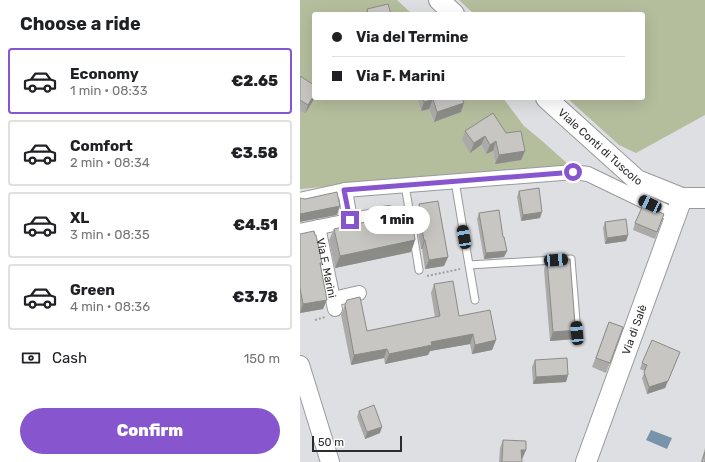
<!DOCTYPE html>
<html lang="en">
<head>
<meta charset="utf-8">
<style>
	body { margin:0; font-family:Rubik,sans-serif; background:#f2f2f2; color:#202124; height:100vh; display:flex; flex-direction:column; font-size:15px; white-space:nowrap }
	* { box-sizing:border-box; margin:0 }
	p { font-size:13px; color:#757577 }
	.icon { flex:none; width:22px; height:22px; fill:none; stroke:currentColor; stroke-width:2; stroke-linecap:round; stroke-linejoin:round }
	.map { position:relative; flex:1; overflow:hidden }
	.details { display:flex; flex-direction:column; background:#fff; width:300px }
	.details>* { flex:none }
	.top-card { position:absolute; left:12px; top:12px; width:333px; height:88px; border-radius:4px; box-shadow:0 4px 16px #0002; display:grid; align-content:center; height:88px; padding:0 20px; background:#fff }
	.scale { position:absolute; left:12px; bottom:10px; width:90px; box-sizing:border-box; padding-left:4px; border:2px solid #2b2b2d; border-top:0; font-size:11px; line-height:14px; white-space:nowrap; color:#2b2b2d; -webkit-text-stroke:3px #fff; paint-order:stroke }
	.end { position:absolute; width:18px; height:18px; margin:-9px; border:5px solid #8756cf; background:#fff; box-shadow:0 0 0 2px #fff }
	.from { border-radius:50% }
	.bubble { position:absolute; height:28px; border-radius:14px; background:#fff; box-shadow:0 4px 16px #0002; font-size:13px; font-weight:800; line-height:28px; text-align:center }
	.car { position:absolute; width:12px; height:24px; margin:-12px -6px; border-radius:5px; box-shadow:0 0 3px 1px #0007; background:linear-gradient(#222 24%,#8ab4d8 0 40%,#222 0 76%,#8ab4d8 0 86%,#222 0) }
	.top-card b { display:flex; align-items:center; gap:14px; height:38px; font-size:15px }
	.top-card b+b { border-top:1px solid #e0e0e0 }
	.top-card i { width:10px; height:10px; background:#202124 }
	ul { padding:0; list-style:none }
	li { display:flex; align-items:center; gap:12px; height:66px; margin:0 8px 6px; padding:0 12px; border:2px solid #e0e0e0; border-radius:4px }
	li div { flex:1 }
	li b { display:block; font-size:15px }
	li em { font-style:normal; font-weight:800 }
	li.active { border-color:#8756cf }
	li>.icon { width:36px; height:36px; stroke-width:1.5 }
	h2 { padding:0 20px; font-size:18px; line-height:48px }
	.pay { display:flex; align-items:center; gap:10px; height:44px; padding:0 20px; font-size:15px }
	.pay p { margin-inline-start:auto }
	.button { display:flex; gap:8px; margin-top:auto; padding:8px 20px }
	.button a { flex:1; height:46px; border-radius:24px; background:#8756cf; color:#fff; font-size:16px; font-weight:800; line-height:46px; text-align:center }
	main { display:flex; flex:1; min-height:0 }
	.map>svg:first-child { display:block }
</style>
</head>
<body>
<main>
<section class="details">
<h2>Choose a ride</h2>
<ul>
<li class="active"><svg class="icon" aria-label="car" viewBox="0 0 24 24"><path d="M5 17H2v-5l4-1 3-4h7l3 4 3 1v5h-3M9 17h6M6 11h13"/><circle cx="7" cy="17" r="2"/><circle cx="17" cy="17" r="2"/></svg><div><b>Economy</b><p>1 min · 08:33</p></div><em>€2.65</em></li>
<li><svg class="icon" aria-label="car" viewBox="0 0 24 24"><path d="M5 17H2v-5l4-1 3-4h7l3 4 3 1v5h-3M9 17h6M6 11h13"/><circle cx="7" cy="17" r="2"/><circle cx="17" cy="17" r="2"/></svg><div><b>Comfort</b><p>2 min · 08:34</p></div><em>€3.58</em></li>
<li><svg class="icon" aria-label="car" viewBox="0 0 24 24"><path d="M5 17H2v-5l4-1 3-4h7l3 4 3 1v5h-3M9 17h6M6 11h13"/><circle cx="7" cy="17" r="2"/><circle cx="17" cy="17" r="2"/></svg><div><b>XL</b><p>3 min · 08:35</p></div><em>€4.51</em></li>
<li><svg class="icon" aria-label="car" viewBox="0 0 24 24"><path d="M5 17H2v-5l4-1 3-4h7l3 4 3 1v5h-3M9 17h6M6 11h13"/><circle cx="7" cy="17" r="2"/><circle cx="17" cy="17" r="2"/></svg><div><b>Green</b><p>4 min · 08:36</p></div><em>€3.78</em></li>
</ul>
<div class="pay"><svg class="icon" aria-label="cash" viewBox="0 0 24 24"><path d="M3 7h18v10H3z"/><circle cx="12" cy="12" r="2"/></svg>Cash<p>150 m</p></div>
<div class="button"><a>Confirm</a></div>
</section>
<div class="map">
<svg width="405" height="462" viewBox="0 0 405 462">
	<rect width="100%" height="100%" fill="#dedfe2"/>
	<!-- green -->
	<path fill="#b4bd9c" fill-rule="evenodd" d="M0,0h97l15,14h-98v82l-14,-8z
		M159,0h246v115l-69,38 -17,-8 -52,-47h76v-84h-169z
		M15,98h102l4,13 8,-2 5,13 11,-24h58l21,28 17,14 28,25 -269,24v-78l5,3zM196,132l-1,32 -2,-13 -7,3 -5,-9 -11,7z"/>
	<!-- water -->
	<path fill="#7893aa" d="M351,430l21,8 -5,11 -21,-9z"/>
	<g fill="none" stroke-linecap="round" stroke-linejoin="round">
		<defs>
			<path id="service" d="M155,181l14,84 102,-6 6,74
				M105,185l6,36
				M113,233l6,37
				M169,265l6,35"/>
			<g id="minor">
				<path d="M45,190l5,30"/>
				<path d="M0,200l45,-10 217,-17 11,-1 15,2 87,42"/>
				<path id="s1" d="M18,227l17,82"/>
				<path d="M0,231l88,-18"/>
				<path d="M33,299l26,-6"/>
			</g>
			<path id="tertiary" d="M0,365l30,97"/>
			<g id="secondary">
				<path d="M139,0l15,14"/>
				<path id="s2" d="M246,98l91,82 45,18h23"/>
				<path id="s3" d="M286,462l96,-264"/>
			</g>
		</defs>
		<!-- service casing -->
		<use href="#service" stroke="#9a9a9d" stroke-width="9"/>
		<!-- minor casing -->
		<use href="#minor" stroke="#9a9a9d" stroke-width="16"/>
		<!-- tertiary casing -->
		<use href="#tertiary" stroke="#9a9a9d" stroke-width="20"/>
		<!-- secondary casing -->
		<use href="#secondary" stroke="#9a9a9d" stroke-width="22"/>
		<!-- path -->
		<path stroke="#9fa0a2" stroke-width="2" stroke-dasharray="2 2" stroke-linecap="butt" d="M127,276l33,-7
			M15,320l10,-3"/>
		<!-- service -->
		<use href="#service" stroke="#fff" stroke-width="7"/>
		<!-- minor -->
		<use href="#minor" stroke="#fff" stroke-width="14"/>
		<!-- tertiary -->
		<use href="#tertiary" stroke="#fff" stroke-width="18"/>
		<!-- secondary -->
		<use href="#secondary" stroke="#fff" stroke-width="20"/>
	</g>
	<!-- wall -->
	<path fill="#abaaa8" d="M67,9l24,5h-25z
		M0,76l14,22 -9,16 -5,-3z
		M117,98h45l-1,14 -27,10 -5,-13 -8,2z
		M165,131l41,2 19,18 -4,9 -26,4 -2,-13 -7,3 -5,-9 -11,8 -8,-13z
		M219,191l21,27 -19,3 -4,-24z
		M119,204l29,53 -4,9 -19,3 -3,-20h-1l-5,-28 1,-2 -1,-5z
		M179,213l24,24 4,14 -3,6 -20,2 -7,-40z
		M364,214l-9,25 -22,-9 2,-7z
		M305,222l23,13 -2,6 -21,3 -2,-16z
		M34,229l81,11 -4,12 -76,16 -6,-28z
		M0,234l22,29 -1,3 2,43 -23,4z
		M247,260l28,79 -25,2 -6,-71z
		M134,284l25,32 37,24 -4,10 -20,4 -2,-10 -40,7 -2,4 -43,9 -1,-6 -33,7 -10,-50 6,-15 20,31 68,-14 -4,-24z
		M309,322l14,5 -17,46 -14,-6z
		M380,352l-15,36 -18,6 -5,-16 3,-7 -5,-2 2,-6z
		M235,360l33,15 -2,7 -33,2 -1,-17z
		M59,411l21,22 -15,6 -8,-22z
		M203,440l23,10 -4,9v3h-23l1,-14z
		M405,448v14h-4z"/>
	<!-- shaded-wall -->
	<path fill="#8b8b88" d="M14,95v3h1l-10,16 3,-9z
		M133,99l-4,10 -8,2 3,-9z
		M164,103l-3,9 -27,10 3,-10z
		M185,136l-4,9 -11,8 4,-10z
		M196,141l-3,10 -7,3 4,-9z
		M225,151l-4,9 -26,4 4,-9z
		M40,206l-3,9 -37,7v-8l2,-1z
		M242,212l-2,6 -19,3 2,-6z
		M328,235l-2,6 -21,3 2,-6z
		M115,240l-4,12 -76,16 5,-12z
		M124,240h1l-3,9h-1z
		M207,251l-3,6 -20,2 2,-6z
		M148,257l-4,9 -19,3 4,-9z
		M27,300l-4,9 -23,4 3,-9z
		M278,330l-3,9 -25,2 3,-9z
		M173,334l-3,10 -40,7 -2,4 -43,9 4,-10 42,-12z
		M196,340l-4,10 -20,4 3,-9z
		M87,349l-3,9 -33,7 3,-10z
		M380,352l-15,36 -18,6 2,-7z
		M268,375l-2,7 -33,2 3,-7z
		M82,427l-2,6 -15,6 2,-7z
		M221,450h5l-4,9h-4z"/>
	<!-- building -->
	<path fill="#c7c6c3" stroke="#8b8b88" d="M88,4l3,10h-23l-1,-5z
		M0,76l14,9v10l-6,10 -8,-5z
		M123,98h39l2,5 -27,9 -4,-13 -9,3z
		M193,113l13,20 15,-2 4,20 -26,4 -3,-14 -6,4 -5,-9 -11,7 -9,-12z
		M239,188l3,24 -19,3 -4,-24z
		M37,192l3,14 -40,8v-16l5,1z
		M138,201l10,56 -19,3 -4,-20h-1l-5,-28h2l-2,-8z
		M343,205l21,9 -7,18 -22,-9z
		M199,210l4,27h1l3,14 -21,2 -7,-40z
		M111,212l4,28 -75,16 -6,-27z
		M326,219l2,16 -21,3 -2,-16z
		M14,231l1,4h1l6,28h-2l7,37 -24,4 -3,-16v-54z
		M270,259l5,65 3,6 -25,2 -6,-72z
		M153,281l6,35 31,-6 6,30 -21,5 -2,-11 -42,8 1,3 -43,9 -2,-5 -33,6 -9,-50 2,-5 13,-3 7,34 73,-15 -6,-32z
		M309,322l14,5 -13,36 -14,-5z
		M352,340l28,12 -12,29 -19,6 -5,-15 3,-7 -5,-2z
		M267,358l1,17 -32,2 -1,-17z
		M74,405l8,22 -15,5 -8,-21z
		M203,440l23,1v9h-5l1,12h-20z
		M405,452v10h-3z"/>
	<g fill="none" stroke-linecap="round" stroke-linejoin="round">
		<!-- route -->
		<path stroke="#8756cf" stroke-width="5" d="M50,220l-6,-30 218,-17 11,-1"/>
	</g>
	<g text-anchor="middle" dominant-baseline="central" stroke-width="3" stroke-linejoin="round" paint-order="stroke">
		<!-- street labels -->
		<g font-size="11" fill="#2b2b2d" stroke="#fff">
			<text stroke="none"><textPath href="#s2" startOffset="73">Viale Conti di Tuscolo</textPath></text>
			<text stroke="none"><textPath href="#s1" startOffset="42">Via F. Marini</textPath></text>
			<text stroke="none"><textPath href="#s3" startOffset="141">Via di Salè</textPath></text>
		</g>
	</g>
</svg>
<div class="scale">50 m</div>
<i class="end from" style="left:273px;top:172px"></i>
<i class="end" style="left:50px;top:220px"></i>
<div class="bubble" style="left:64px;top:206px;width:66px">1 min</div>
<i class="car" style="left:350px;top:204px;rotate:295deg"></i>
<i class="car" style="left:164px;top:237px;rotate:350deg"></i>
<i class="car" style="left:256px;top:260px;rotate:86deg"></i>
<i class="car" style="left:277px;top:333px;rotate:355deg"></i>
<div class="top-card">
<b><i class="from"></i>Via del Termine</b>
<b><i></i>Via F. Marini</b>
</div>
</div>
</main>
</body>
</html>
